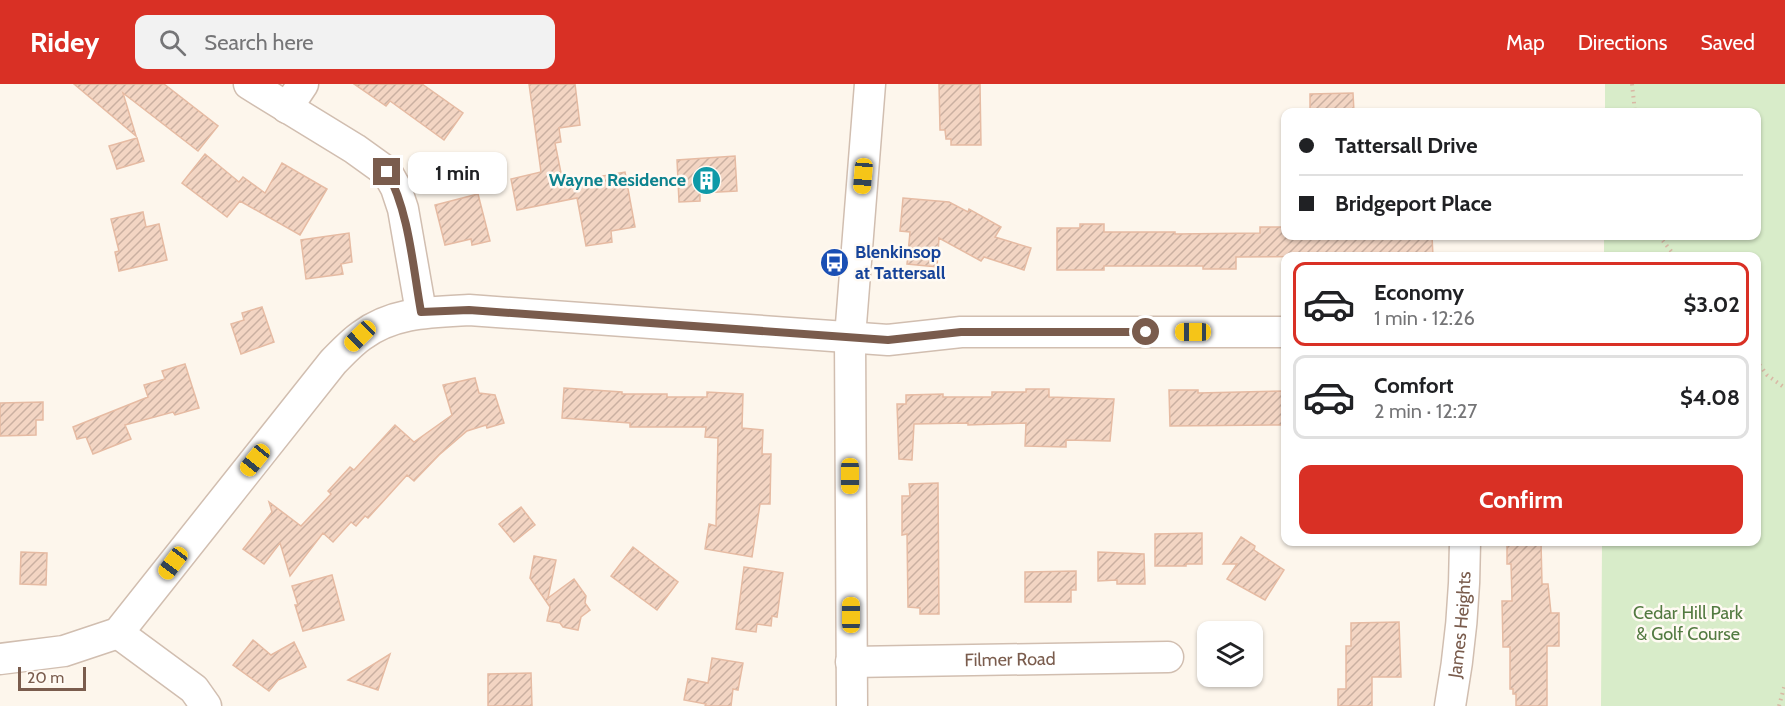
<!DOCTYPE html>
<html lang="en">
<head>
<meta charset="utf-8">
<style>
	body { margin:0; font-family:Cabin,sans-serif; background:#f2f2f2; color:#202124; height:100vh; display:flex; flex-direction:column; font-size:22px; white-space:nowrap }
	* { box-sizing:border-box; margin:0 }
	p { font-size:20px; color:#757577 }
	.icon { flex:none; width:33px; height:33px; fill:none; stroke:currentColor; stroke-width:2; stroke-linecap:round; stroke-linejoin:round }
	.map { position:relative; flex:1; overflow:hidden }
	.sheet { position:absolute; left:1281px; top:168px; width:480px; height:294px; display:flex; flex-direction:column; background:#fff; border-radius:12px; box-shadow:0 2px 4px #0004 }
	.sheet>* { flex:none }
	.top-card { position:absolute; left:1281px; top:24px; width:480px; height:132px; border-radius:12px; box-shadow:0 2px 4px #0004; display:grid; align-content:center; height:132px; padding:0 18px; background:#fff }
	.controls { position:absolute; left:1197px; top:537px; display:grid; gap:12px }
	.controls a { display:grid; place-items:center; width:66px; height:66px; border-radius:12px; background:#fff; box-shadow:0 2px 4px #0004; font-size:30px }
	.scale { position:absolute; left:18px; bottom:15px; width:68px; box-sizing:border-box; padding-left:6px; border:3px solid #7a5c4d; border-top:0; font-size:16px; line-height:21px; white-space:nowrap; color:#7a5c4d; -webkit-text-stroke:4px #fffaf3; paint-order:stroke }
	.end { position:absolute; width:27px; height:27px; margin:-14px; border:8px solid #7a5c4d; background:#fff; box-shadow:0 0 0 3px #fff }
	.from { border-radius:50% }
	.bubble { position:absolute; height:42px; border-radius:12px; background:#fff; box-shadow:0 2px 4px #0004; font-size:20px; font-weight:700; line-height:42px; text-align:center }
	.car { position:absolute; width:18px; height:36px; margin:-18px -9px; border-radius:8px; box-shadow:0 0 4px 2px #0007; background:linear-gradient(#f5c518 24%,#345 0 40%,#f5c518 0 76%,#345 0 86%,#f5c518 0) }
	.top-card b { display:flex; align-items:center; gap:21px; height:57px; font-size:22px }
	.top-card b+b { border-top:2px solid #e0e0e0 }
	.top-card i { width:15px; height:15px; background:#202124 }
	ul { padding:10px 0 0; list-style:none }
	li { display:flex; align-items:center; gap:18px; height:84px; margin:0 12px 9px; padding:0 6px; border:3px solid #e0e0e0; border-radius:12px }
	li div { flex:1 }
	li b { display:block; font-size:22px }
	li em { font-style:normal; font-weight:700 }
	li.on { border-color:#d93025 }
	li>.icon { width:54px; height:54px; stroke-width:1.5 }
	.primary-button { display:flex; gap:12px; margin-top:auto; padding:12px 18px }
	.primary-button a { flex:1; height:69px; border-radius:12px; background:#d93025; color:#fff; font-size:24px; font-weight:700; line-height:69px; text-align:center }
	header { display:flex; align-items:center; gap:36px; box-sizing:border-box; height:84px; padding:0 30px; background:#d93025; color:#fff }
	header strong { font-size:28px }
	nav { display:flex; gap:33px; margin-inline-start:auto; font-size:21px }
	.search { width:420px; height:54px; background:#f2f2f2; display:flex; align-items:center; gap:15px; box-sizing:border-box; padding:0 21px; border-radius:12px; color:#757577; font-size:22px }
	.map>svg:first-child { display:block }
</style>
</head>
<body>
<header>
<strong>Ridey</strong>
<div class="search"><svg class="icon" aria-label="search" viewBox="0 0 24 24"><circle cx="10" cy="10" r="6"/><path d="M15 15l6 6"/></svg>Search here</div>
<nav><a>Map</a><a>Directions</a><a>Saved</a></nav>
</header>
<div class="map">
<svg width="1785" height="622" viewBox="0 0 1785 622">
	<defs>
		<pattern id="building-hatch" width="6" height="6" patternUnits="userSpaceOnUse" patternTransform="scale(1.5)"><rect width="6" height="6" fill="#f3d5c3"/><path d="M-1 1l2-2M0 6l6-6M5 7l2-2" fill="none" stroke="#cab0a1"/></pattern>
	</defs>
	<rect width="100%" height="100%" fill="#fdf6ec"/>
	<!-- green -->
	<path fill="#d8ecc9" d="M1605,0h180v622h-184l1,-164h154v-286h-152v-20h152v-124h-151z"/>
	<!-- building -->
	<path fill="url(#building-hatch)" stroke="#e6bba3" stroke-width="1.5" d="M74,0h90l54,42 -20,25 -75,-58 13,43z
		M354,0h68l41,29 -19,27 -54,-39 -4,5z
		M529,0h46l5,41 -21,3 2,14 -6,1 8,40 62,-11 10,55 -24,4 1,11 -26,4 -9,-48 -60,12 -6,-31 30,-7z
		M939,0h41l1,61h-30v-6h-5l-1,-9h-5z
		M1353,9l1,19h-44v-18z
		M137,54l7,23 -27,8 -8,-23z
		M205,70l34,28 4,-5 22,16 17,-30 45,26 -27,46 -60,-34 -13,16 -45,-34z
		M735,72l2,35 -37,2v8l-21,1 -2,-42z
		M478,110l12,47 -18,4 -1,-6 -26,6 -10,-40z
		M903,114l46,4 19,10 1,-3 32,18 -6,10 36,11 -7,22 -40,-13 -3,4 -42,-23 -2,29 -30,-3 3,-32 -10,-1z
		M143,128l3,15 13,-3 8,36 -48,11 -4,-19 4,-1 -8,-32z
		M1080,140h24v8h71v2l85,-1v-6h26v9h146l1,20 -197,1v12h-33v-3h-99v4h-47v-42h23z
		M349,149l3,29 -11,2 2,10 -37,5 -5,-39z
		M262,223l12,35 -33,12 -10,-30 13,-4 -2,-7z
		M185,280l14,44 -24,7 -2,-3 -48,13 6,14 -38,15 -7,-17 -9,2 -4,-12 75,-30 -4,-12 21,-6 -3,-8z
		M475,294l4,15 16,2 9,28 -17,5 -1,-3 -19,6 -28,24 -25,26 -7,-6 -39,43 -3,-2 -9,10 -5,-4 -18,20 -10,-9 -33,43 -10,-33 -16,21 -21,-15 29,-37 -3,-10 32,24 30,-32 -3,-3 22,-24 4,3 41,-45 19,17 38,-27 -9,-30z
		M564,304l58,4v2h45v3h40v-5l36,2 -1,34 21,2 -1,24h9l-1,50h-10l-8,53 -47,-8 4,-25 7,2 2,-88 -13,-1 1,-10h-76v-4l-68,-5z
		M1026,305h23v8l65,2 -4,42 -44,-1v7l-41,-1 1,-23 -58,2v-2l-54,1 -2,36 -13,-1 -2,-55h9v-9l37,-1v3h49v-5h34z
		M1169,306h29v3l85,-2 1,34 -114,1z
		M43,318v18h-7v15l-36,1v-33z
		M938,399l1,131h-19v-6l-12,-1 -1,-73 -5,1v-39h8l-1,-12z
		M521,423l14,18 -21,17 -15,-18z
		M1202,449v31h-16v2h-31v-32z
		M1241,453l14,9 -1,4 30,20 -19,30 -38,-21 10,-15h-14z
		M1507,458h34l1,42h6l3,29h8v33h-12v60h-31v-12h-3v-5h-3v-42h-7l-1,-46h10l-1,-37h-4z
		M633,463l45,35 -21,28 -46,-34z
		M21,468l26,1 -1,32 -26,-1z
		M1098,468l46,2 1,30h-28v-4l-19,1z
		M534,472l22,4 -8,38 26,-19 12,17 -1,7 5,7 -9,7 -3,13 -15,-3 -3,-4 -13,-2 3,-14 -20,-29z
		M744,483l39,6 -6,44 -5,-1 -1,10 -14,-2 -1,8 -20,-3z
		M1076,487v19h-5v12h-46v-30z
		M332,491l12,45 -41,11 -8,-26h3l-6,-19z
		M1399,538l2,55h-29v29h-34v-17h8v-43h5v-23z
		M253,556l18,15 23,-13 12,25 -28,13 -9,11 -36,-26z
		M390,570l-12,36 -30,-10z
		M712,574l31,5 -5,27 -5,-1 -2,17h-26l1,-2 -22,-4 4,-21 20,4z
		M531,589l1,33h-44v-32z"/>
	<g fill="none" stroke-linecap="round" stroke-linejoin="round">
		<defs>
			<g id="minor">
				<path d="M249,0l106,65 32,23 9,16 7,21 18,103"/>
				<path d="M287,24l16,-24"/>
				<path d="M118,549l76,56 12,17"/>
				<path d="M0,575l64,-8 54,-18 215,-271c9,-9 18,-19 28,-26 32,-24 70,-24 108,-26l419,30 73,-8h325"/>
				<path id="s1" d="M851,578l317,-5"/>
				<path d="M852,622l-2,-369 20,-253"/>
				<path id="s2" d="M1450,622c10,-55 15,-108 15,-164"/>
			</g>
		</defs>
		<!-- minor casing -->
		<use href="#minor" stroke="#d1beb0" stroke-width="33"/>
		<!-- path -->
		<path stroke="#d9b8a5" stroke-width="4" stroke-dasharray="1.5 4.5" stroke-linecap="butt" d="M1632,0l3,28
			M1659,152l16,20
			M1756,276l11,15 18,13
			M1779,622l6,-22"/>
		<!-- minor -->
		<use href="#minor" stroke="#fff" stroke-width="30"/>
	</g>
	<g fill="none" stroke-linecap="round" stroke-linejoin="round">
		<!-- route -->
		<path stroke="#7a5c4d" stroke-width="8" d="M387,88c22,39 26,96 34,140l48,-2 419,30 73,-8h185"/>
	</g>
	<!-- icons -->
	<defs>
		<symbol id="building-disc" viewBox="-11 -11 22 22"><circle r="9.5" fill="#0f9aa8" stroke="#fffaf3"/><path d="M-4-6H4V6H1V3H-1V6H-4ZM-2.5-4.3h1.7v1.8h-1.7ZM.8-4.3h1.7v1.8H.8ZM-2.5-1h1.7V.8h-1.7ZM.8-1h1.7V.8H.8Z" fill="#fff"/></symbol>
		<symbol id="bus-disc" viewBox="-11 -11 22 22"><circle r="9.5" fill="#1a4fb4" stroke="#fffaf3"/><path d="M-5-6H5V4H4V6H2V4H-2V6H-4V4H-5ZM-3.5-4V0h7V-4ZM-3.5 1.2v1.5H-2V1.2ZM2 1.2v1.5H3.5V1.2Z" fill="#fff"/></symbol>
	</defs>
	<g fill-rule="evenodd">
		<use href="#building-disc" x="690" y="80" width="33" height="33"/>
		<use href="#bus-disc" x="818" y="162" width="33" height="33"/>
	</g>
	<g text-anchor="middle" dominant-baseline="central" stroke-width="5" stroke-linejoin="round" paint-order="stroke">
		<!-- culture labels -->
		<g font-size="18" font-weight="bold" fill="#0d838f" stroke="#fffaf3" text-anchor="end">
			<text x="686" y="96">Wayne Residence</text>
		</g>
		<!-- transit labels -->
		<g font-size="18" font-weight="bold" fill="#164399" stroke="#fffaf3" text-anchor="start">
			<text x="855" y="168">Blenkinsop<tspan x="855" dy="21">at Tattersall</tspan></text>
		</g>
		<!-- park labels -->
		<g font-size="18" fill="#537a41" stroke="#fffaf3">
			<text x="1688" y="529">Cedar Hill Park<tspan x="1688" dy="21">&amp; Golf Course</tspan></text>
		</g>
		<!-- street labels -->
		<g font-size="18" fill="#7a5c4d" stroke="#fffaf3">
			<text stroke="none"><textPath href="#s2" startOffset="82">James Heights</textPath></text>
			<text stroke="none"><textPath href="#s1" startOffset="159">Filmer Road</textPath></text>
		</g>
	</g>
</svg>
<div class="controls">
<a><svg class="icon" aria-label="layers" viewBox="0 0 24 24"><path d="M12 4l9 5-9 5-9-5zM3 14l9 5 9-5"/></svg></a>
</div>
<div class="scale">20 m</div>
<i class="end from" style="left:1146px;top:248px"></i>
<i class="end" style="left:387px;top:88px"></i>
<div class="bubble" style="left:408px;top:68px;width:99px">1 min</div>
<i class="car" style="left:863px;top:92px;rotate:185deg"></i>
<i class="car" style="left:1193px;top:248px;rotate:270deg"></i>
<i class="car" style="left:360px;top:252px;rotate:226deg"></i>
<i class="car" style="left:255px;top:376px;rotate:219deg"></i>
<i class="car" style="left:850px;top:392px;rotate:180deg"></i>
<i class="car" style="left:173px;top:479px;rotate:217deg"></i>
<i class="car" style="left:851px;top:531px;rotate:0deg"></i>
<div class="top-card">
<b><i class="from"></i>Tattersall Drive</b>
<b><i></i>Bridgeport Place</b>
</div>
<section class="sheet">
<ul>
<li class="on"><svg class="icon" aria-label="car" viewBox="0 0 24 24"><path d="M5 17H2v-5l4-1 3-4h7l3 4 3 1v5h-3M9 17h6M6 11h13"/><circle cx="7" cy="17" r="2"/><circle cx="17" cy="17" r="2"/></svg><div><b>Economy</b><p>1 min · 12:26</p></div><em>$3.02</em></li>
<li><svg class="icon" aria-label="car" viewBox="0 0 24 24"><path d="M5 17H2v-5l4-1 3-4h7l3 4 3 1v5h-3M9 17h6M6 11h13"/><circle cx="7" cy="17" r="2"/><circle cx="17" cy="17" r="2"/></svg><div><b>Comfort</b><p>2 min · 12:27</p></div><em>$4.08</em></li>
</ul>
<div class="primary-button"><a>Confirm</a></div>
</section>
</div>
</body>
</html>
